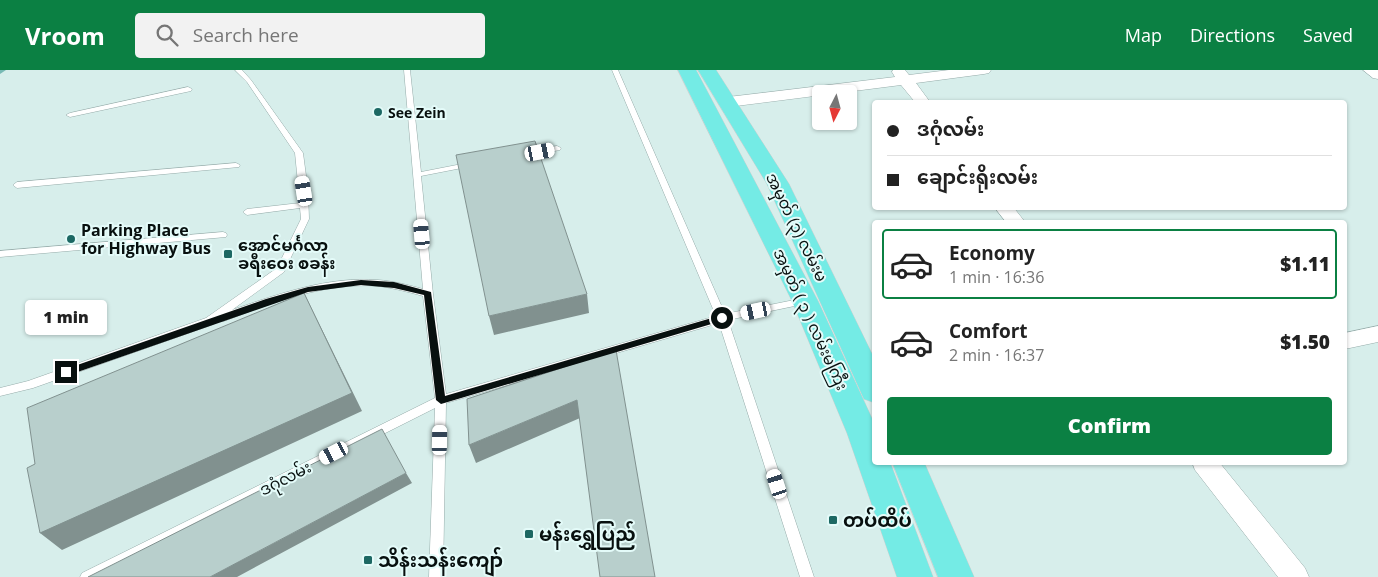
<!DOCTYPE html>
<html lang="en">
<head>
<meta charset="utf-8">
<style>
	body { margin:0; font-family:"Open Sans","Noto Sans Myanmar",sans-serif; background:#f2f2f2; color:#222; height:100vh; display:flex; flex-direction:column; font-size:19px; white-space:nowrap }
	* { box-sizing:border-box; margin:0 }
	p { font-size:16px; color:#767676 }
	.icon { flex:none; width:28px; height:28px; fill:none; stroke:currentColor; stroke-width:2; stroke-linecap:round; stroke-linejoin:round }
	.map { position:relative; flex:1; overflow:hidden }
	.drawer { position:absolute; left:872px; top:150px; width:475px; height:245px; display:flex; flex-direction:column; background:#fff; border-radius:5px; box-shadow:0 1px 4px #0004 }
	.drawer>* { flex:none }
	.banner { position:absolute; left:872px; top:30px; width:475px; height:110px; border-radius:5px; box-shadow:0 1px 4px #0004; display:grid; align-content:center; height:110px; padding:0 15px; background:#fff }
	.needle { width:32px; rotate:186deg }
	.tools { position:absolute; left:812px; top:15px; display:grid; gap:10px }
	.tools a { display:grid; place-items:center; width:45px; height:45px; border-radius:5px; background:#fff; box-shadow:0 1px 4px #0004; font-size:25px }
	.end { position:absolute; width:22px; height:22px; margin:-11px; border:6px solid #08100f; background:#fff; box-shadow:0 0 0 2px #fff }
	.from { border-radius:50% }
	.bubble { position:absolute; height:35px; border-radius:5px; background:#fff; box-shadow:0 1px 4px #0004; font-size:16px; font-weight:800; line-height:35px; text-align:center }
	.car { position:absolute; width:15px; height:30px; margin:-15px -8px; border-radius:6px; box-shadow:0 0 4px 1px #0007; background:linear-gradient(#fff 24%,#345 0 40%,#fff 0 76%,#345 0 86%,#fff 0) }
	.banner b { display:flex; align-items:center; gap:18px; height:48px; font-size:19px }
	.banner b+b { border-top:1px solid #e0e0e0 }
	.banner i { width:12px; height:12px; background:#222 }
	ul { padding:9px 0 0; list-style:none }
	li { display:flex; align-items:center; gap:15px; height:70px; margin:0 10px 8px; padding:0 5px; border:2px solid transparent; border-radius:5px }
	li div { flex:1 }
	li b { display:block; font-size:19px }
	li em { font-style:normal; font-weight:800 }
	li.active { border-color:#0b8043 }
	li>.icon { width:45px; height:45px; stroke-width:1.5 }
	.action { display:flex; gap:10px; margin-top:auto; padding:10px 15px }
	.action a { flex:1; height:58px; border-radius:5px; background:#0b8043; color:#fff; font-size:20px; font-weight:800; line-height:58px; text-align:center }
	header { display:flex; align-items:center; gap:30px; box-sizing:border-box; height:70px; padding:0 25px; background:#0b8043; color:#fff }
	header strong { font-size:24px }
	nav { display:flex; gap:28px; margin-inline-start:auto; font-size:18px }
	.search { width:350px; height:45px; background:#f2f2f2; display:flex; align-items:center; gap:12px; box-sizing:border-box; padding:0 18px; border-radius:5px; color:#767676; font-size:19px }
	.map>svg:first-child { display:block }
</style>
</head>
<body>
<header>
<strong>Vroom</strong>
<div class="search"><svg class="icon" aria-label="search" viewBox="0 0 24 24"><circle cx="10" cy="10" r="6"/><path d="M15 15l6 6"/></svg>Search here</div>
<nav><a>Map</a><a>Directions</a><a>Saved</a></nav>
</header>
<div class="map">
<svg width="1378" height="507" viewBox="0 0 1378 507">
	<rect width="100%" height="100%" fill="#d7eeeb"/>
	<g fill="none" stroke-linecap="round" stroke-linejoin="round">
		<!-- stream -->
		<path fill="#77bab4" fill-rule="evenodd" d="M0,0h6l-6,4z"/>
		<defs>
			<path id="service" d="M235,0h7l9,10 52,73 5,38 1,28 -25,53 -52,38c46,-16 97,-34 146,-30 15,1 30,5 45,9l-19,-219h6l11,102 51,-10 4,2 -4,2 -51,10 12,118 13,100 270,-78 -104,-246h6l107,244 79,-16 5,3 -5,3 -76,16 86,257h-14l-81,-254 -273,80 -3,174h-14l6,-169 -335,169h-20l2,-4 353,-175 -12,-102c-14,-4 -30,-8 -45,-10 -53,-4 -106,17 -154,35h-7l-3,3 -181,64 -33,8v-8l28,-7 178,-63 71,-50 24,-49 -1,-11 -53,7 -4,-3 4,-3 53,-6 -5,-50 -48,-71z
				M188,17l4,2 -1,2 -121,26 -4,-2 4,-2z
				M557,76l4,2 -1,2 -35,6 -4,-2 4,-2z
				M236,93l4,2 -1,2 -222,21 -4,-3 4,-3z
				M223,162l3,1 1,2 -1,2 -226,20v-6z"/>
			<path id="minor" d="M893,0h12l4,5 40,-5h42l-2,3 -5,1 -68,9 14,19h-15l-14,-17 -173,22 -5,-2 -3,-3 3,-3 5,-2 167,-20 -3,-5z
				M1363,0h15v9l-5,-1z
				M995,138h19l11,14h-19z
				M1378,256v16l-33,7v-16z
				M1192,392h27l86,106 4,9h-31l-83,-107z"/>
			<path id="primary" d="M678,0h18l122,231 57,124v37h15l43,115h-36l-50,-144 -55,-132z
				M698,0h18l73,114 86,176v43l-11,-4 -97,-215z
				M892,392h32l50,115h-36z"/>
		</defs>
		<!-- service casing -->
		<use href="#service" stroke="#95aba9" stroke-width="1"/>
		<!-- minor casing -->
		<use href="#minor" stroke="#95aba9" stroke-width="1"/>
		<!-- primary casing -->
		<use href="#primary" stroke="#cecfcf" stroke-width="1"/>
		<!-- service -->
		<use href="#service" fill="#fff" fill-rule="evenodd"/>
		<!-- minor -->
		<use href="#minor" fill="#fff" fill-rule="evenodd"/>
		<!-- primary -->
		<use href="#primary" fill="#74ebe5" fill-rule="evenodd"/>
	</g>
	<!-- shaded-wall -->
	<path fill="#81918f" d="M304,223l58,118 -300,139 -22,-17z
		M587,224l2,19 -95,22 -5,-19z
		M577,330l3,18 -104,45 -7,-18z
		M406,403l6,10 -175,94h-27z"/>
	<!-- building -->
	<path fill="#b8cfcc" stroke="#81918f" d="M535,71l52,153 -98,22 -33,-161z
		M304,223l48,100 -312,140 -13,-65 8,-4 -8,-56z
		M616,280l39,227h-55l-23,-177 -108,45 -2,-46z
		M382,359l24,44 -196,104h-122z"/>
	<!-- route -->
	<path fill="#08100f" d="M361,210l33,2 37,10 14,104 277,-81 4,3 -1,2 -284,84 -5,-4 -12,-105 -30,-7 -33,-3 -53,7 -239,83 -3,1 -5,-4 2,-2 203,-71 42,-12z"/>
	<!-- markers -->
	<g fill="#1c6863" stroke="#e4fbf9" stroke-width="2">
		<circle cx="378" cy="42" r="5"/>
		<circle cx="71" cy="169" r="5"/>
		<rect x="223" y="179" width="10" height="10" rx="2.5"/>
		<rect x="828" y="445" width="10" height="10" rx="2.5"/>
		<rect x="524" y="459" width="10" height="10" rx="2.5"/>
		<rect x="363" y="485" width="10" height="10" rx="2.5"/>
	</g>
	<g text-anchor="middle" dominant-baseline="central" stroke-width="4" stroke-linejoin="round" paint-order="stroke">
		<!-- far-poi labels -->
		<g font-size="14" font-weight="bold" fill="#08100f" stroke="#e4fbf9" text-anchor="start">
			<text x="388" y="42">See Zein</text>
		</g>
		<!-- street labels -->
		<g font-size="16" fill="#08100f" stroke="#e4fbf9">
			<text transform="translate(797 157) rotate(64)">အမှတ် (၃) လမ်းမ</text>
			<text transform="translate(811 249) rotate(65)">အမှတ် ( ၃ ) လမ်းမကြီး</text>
			<text transform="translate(285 408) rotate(-27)">ဒဂုံလမ်း</text>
		</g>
		<!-- poi labels -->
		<g font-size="16" font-weight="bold" fill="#08100f" stroke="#e4fbf9" text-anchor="start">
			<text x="81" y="160">Parking Place<tspan x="81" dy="18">for Highway Bus</tspan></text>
			<text x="238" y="175">အောင်မင်္ဂလာ<tspan x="238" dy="18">ခရီးဝေး စခန်း</tspan></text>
		</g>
		<!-- near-poi labels -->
		<g font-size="19" font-weight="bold" fill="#08100f" stroke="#e4fbf9" text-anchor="start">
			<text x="843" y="450">တပ်ထိပ်</text>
			<text x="539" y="464">မန်းရွှေပြည်</text>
			<text x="378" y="490">သိန်းသန်းကျော်</text>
		</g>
	</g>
</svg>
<div class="tools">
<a><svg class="needle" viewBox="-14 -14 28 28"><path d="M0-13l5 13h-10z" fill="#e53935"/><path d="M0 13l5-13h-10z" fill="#767676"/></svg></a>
</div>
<i class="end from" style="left:722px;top:248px"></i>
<i class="end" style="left:66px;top:302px"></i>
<div class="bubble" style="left:25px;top:230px;width:82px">1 min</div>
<i class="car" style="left:540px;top:82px;rotate:79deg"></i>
<i class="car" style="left:304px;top:121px;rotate:351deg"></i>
<i class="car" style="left:422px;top:164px;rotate:355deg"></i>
<i class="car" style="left:756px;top:241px;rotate:258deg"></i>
<i class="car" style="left:440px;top:370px;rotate:1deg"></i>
<i class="car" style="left:334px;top:383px;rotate:243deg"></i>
<i class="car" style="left:777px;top:414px;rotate:342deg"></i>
<div class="banner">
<b><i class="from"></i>ဒဂုံလမ်း</b>
<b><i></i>ချောင်းရိုးလမ်း</b>
</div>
<section class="drawer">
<ul>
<li class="active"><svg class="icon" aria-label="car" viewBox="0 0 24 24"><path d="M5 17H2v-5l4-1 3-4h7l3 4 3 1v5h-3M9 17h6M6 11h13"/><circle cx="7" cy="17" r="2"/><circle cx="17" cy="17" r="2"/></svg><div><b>Economy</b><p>1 min · 16:36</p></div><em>$1.11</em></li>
<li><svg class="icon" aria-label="car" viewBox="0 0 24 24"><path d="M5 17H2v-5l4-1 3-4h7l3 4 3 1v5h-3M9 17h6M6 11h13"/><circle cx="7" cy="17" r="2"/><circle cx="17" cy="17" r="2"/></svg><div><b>Comfort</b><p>2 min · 16:37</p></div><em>$1.50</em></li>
</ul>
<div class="action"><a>Confirm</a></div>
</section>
</div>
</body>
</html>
